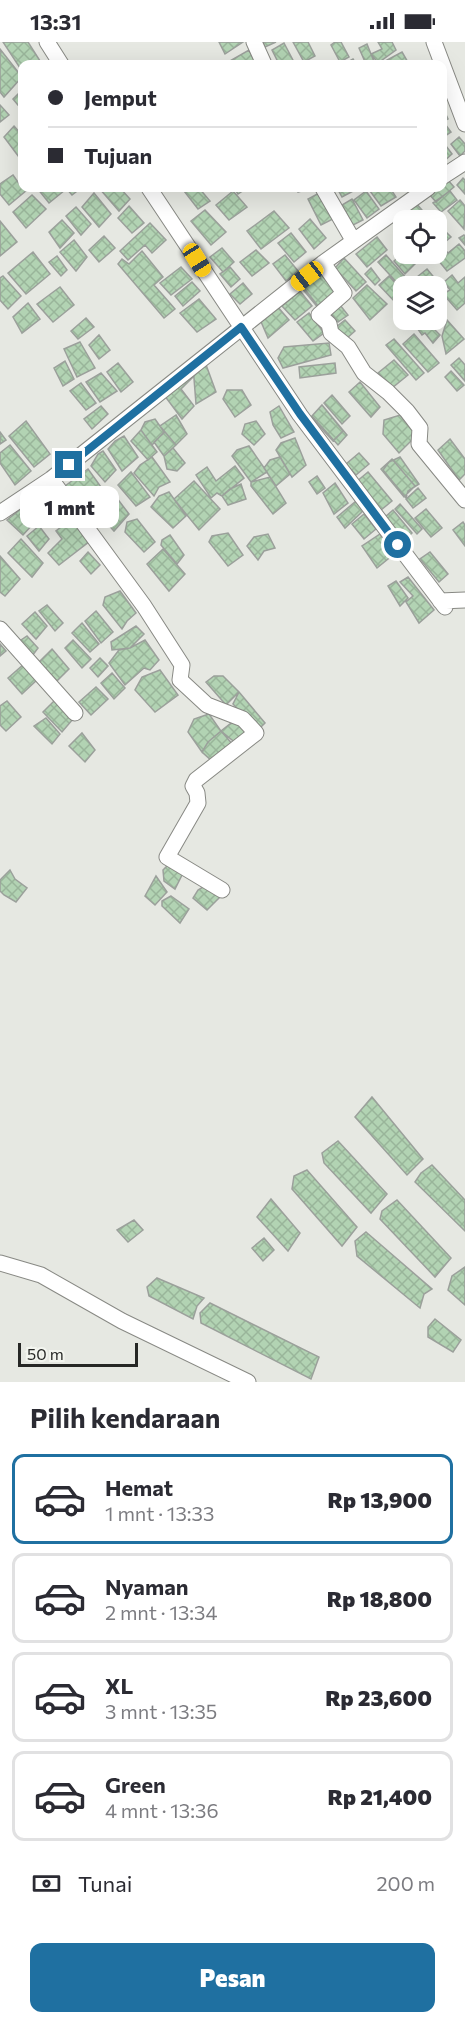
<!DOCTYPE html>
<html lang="id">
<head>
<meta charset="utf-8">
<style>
	body { margin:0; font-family:Commissioner,sans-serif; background:#f7f7f7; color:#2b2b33; height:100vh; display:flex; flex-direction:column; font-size:22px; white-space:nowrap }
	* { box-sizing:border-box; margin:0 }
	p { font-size:20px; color:#7c7c81 }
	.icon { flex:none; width:33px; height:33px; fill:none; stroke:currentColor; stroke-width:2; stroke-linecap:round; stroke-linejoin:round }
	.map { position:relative; height:1340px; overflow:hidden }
	.panel { display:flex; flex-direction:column; background:#fff; flex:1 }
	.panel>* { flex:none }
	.banner { position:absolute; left:18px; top:18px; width:429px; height:132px; border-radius:12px; box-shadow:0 6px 24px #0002; display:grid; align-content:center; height:132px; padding:0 30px; background:#fff }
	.controls { position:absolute; left:393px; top:168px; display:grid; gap:12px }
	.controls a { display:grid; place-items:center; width:54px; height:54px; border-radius:12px; background:#fff; box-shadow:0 6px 24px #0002; font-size:30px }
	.scale { position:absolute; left:18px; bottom:15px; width:120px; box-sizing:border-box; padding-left:6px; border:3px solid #262725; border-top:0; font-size:16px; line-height:21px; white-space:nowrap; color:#262725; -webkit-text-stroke:4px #f3f5ef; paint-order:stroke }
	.end { position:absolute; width:27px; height:27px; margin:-14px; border:8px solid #1f70a1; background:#fff; box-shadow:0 0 0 3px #fff }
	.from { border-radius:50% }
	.bubble { position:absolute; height:42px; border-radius:12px; background:#fff; box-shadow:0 6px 24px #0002; font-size:20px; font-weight:800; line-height:42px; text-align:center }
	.car { position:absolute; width:18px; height:36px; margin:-18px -9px; border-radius:8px; box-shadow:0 0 4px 2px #0007; background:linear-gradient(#f5c518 24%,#345 0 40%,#f5c518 0 76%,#345 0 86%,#f5c518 0) }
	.banner b { display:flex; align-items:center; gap:21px; height:57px; font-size:22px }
	.banner b+b { border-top:2px solid #e1e1e2 }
	.banner i { width:15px; height:15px; background:#2b2b33 }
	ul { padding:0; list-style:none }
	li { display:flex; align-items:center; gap:18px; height:90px; margin:0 12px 9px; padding:0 18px; border:3px solid #e1e1e2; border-radius:12px }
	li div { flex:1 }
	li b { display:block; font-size:22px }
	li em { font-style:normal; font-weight:800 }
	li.on { border-color:#1f70a1 }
	li>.icon { width:54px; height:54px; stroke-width:1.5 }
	h2 { padding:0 30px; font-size:27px; line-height:72px }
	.pay { display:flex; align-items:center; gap:15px; height:66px; padding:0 30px; font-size:22px }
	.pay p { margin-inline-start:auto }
	.action { display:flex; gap:12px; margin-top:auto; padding:12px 30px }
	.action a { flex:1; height:69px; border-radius:12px; background:#1f70a1; color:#fff; font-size:24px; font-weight:800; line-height:69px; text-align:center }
	.status { display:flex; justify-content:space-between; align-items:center; height:42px; padding:0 30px; background:#fff; direction:ltr }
	.status svg { height:16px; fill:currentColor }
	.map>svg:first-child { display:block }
</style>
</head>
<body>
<div class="status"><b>13:31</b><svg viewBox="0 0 49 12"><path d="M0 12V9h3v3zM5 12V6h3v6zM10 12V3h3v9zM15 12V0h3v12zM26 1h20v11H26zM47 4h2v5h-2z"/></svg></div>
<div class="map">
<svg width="465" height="1340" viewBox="0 0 465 1340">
	<defs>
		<pattern id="building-cross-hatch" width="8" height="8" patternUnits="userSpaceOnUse" patternTransform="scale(1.5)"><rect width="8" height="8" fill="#b2d3b3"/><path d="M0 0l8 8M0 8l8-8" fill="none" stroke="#99b59a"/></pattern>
	</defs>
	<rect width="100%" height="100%" fill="#e6e8e2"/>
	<!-- building -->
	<path fill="url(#building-cross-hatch)" stroke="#9ba09b" stroke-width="1.5" d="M3,0h25l14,22h-20v7z
		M219,0h24l-18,12z
		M263,0h13l-11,5z
		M293,0h15l7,14 -11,6z
		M335,0h6l8,15 -9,5 -9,-17z
		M378,0h14l4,8 -18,13 -7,-9 11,-5z
		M284,1l11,21h-16l-7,-14z
		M367,2l8,20h-9l-7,-16z
		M0,7l22,28 -18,20 -4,-5z
		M249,8l7,14h-27l-1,-2z
		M402,10l7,12h-23l-1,-3z
		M353,17l3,5h-12z
		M22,48v20l-9,-11z
		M0,63l9,10 -9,7z
		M442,64l6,13 -6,3z
		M445,82l6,8 -9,6v-12z
		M14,84l8,9v19l-3,3 -15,-20z
		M459,95l6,7v7l-5,5 -9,-12z
		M443,100l9,12 -10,9v-20z
		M13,133l9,13 5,2 -18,15 -9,-11v-10z
		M463,136l2,2v14l-8,-9z
		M447,137l7,8 -18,15 -7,-8 8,-6h5v-5z
		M37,146h26l2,2 -16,13z
		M66,146h15l-9,7z
		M99,146h21l10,11 -11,12z
		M189,146h10l11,13 -12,8 -14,-18z
		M234,146h13l-9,6z
		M296,146h15l-13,4z
		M337,146h16l2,2 -13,7z
		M376,146h14l6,9 -15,9 -11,-15z
		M233,149l14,16 -18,13 -13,-15z
		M366,149l13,18 -12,9 -13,-18z
		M450,149l7,9 -16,12 -8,-9z
		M321,150l14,26 -14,7 -13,-26z
		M94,151l17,21 -12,13 -17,-20z
		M32,153l14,14 -20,19 -13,-16z
		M352,157l11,21 -10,5 -11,-20z
		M460,158l5,6 -1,23 -16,-18z
		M415,160l13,15 -3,3h-11l-9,-10z
		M129,164l15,17 -12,10 -14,-15z
		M76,165l15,17 -10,11 -15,-19z
		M205,168l21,22 -15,13 -20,-24z
		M274,169l15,17 -28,21 -14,-18z
		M310,177l16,19 -12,11 -15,-20z
		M62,178l12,13 -14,15 -11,-16z
		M0,179l17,21 -17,14z
		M436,180l15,15 -12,10 -3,-3z
		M150,181l16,17 -14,13 -7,-8 -17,15 -8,-9z
		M291,191l15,19 -12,10 -16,-19z
		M464,193l1,1v9l-6,-7z
		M104,194l11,12 -16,14 -10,-12z
		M377,195l10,13 -20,17 -11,-13z
		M74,198l13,17 -11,14 -16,-19z
		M459,202l6,7v7l-18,13 -13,-16 9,-7 5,5z
		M222,206l12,14 -11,10 -13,-15z
		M256,208l13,13 -17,13 -12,-14z
		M142,209l21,26 -9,8 21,24 -11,9 -46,-54 4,-5 7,5z
		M33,210l17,22 -24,20 -18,-21z
		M404,210v2h8l6,7 -13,13 -11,-13z
		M285,213l13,16 -12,10 -13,-17z
		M386,213l21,24 -7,7 -22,-24z
		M57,214l10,14 -6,6 -12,-14z
		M344,216l22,24 -10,9 -21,-23z
		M323,221l19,30 -21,17 -20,-26z
		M181,225l11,12 -21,16 -11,-12z
		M230,225l10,12 -9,8 -11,-13z
		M371,226l9,12 -5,5 -10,-11z
		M427,227l10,12 -5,5h-16l-4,-5z
		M318,229l19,22 -18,16 -18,-22z
		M452,233l6,8 7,-6v26l-8,7 -14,-16 7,-4 -6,-8z
		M3,234l18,20 -13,13 -8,-9v-22z
		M389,234l15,17 -9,9 -16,-17z
		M192,240l8,9 -17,15 -8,-10z
		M243,241l9,11 -12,10 -10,-10z
		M367,243l20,19 -17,16 -17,-22z
		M60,245l14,18 -21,17 -16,-18z
		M300,249l12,15 -17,14 -13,-14z
		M199,257l17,20 -19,13 -17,-19z
		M28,261l12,16 -18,14 -9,-16z
		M340,263l8,10 -10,7 -8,-9z
		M277,264l12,14 -21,18 -9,-21z
		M309,271l15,20 -11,8 -16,-19z
		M436,272l5,5 -9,8 8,8 -7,8 -8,-10 -3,2 -7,-10 2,-1 -3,-4h22z
		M86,276l8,9 -16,12 -7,-8z
		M345,278l10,11 -9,8 -10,-12z
		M447,278l17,19 -18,15 -4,-18z
		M414,292l25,29 -11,9 -25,-28z
		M99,293l11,15 -11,9 -10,-14z
		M394,297l30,34 -8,7 -30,-35z
		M80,300l15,26 -18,9 -13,-28z
		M329,301l2,12 -48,13 -5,-10 6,-11z
		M459,316l6,7v16l-14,-16z
		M394,318l14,15 -16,13 -14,-15z
		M65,319l9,18 -11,7 -9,-18z
		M205,320l11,30 -20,12 -3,-38z
		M118,321l15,19 -12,10 -14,-20z
		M335,321l1,10 -36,5 -1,-11z
		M187,328l7,6 -13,13 13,17 -12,13 -21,-28z
		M451,329l13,14 -7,6 -12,-14z
		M101,331l16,18 -17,11 -14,-20z
		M360,340l20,25 -9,10 -22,-25z
		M81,341l15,20 -10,7 -16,-19z
		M227,348h15l9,15 -16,12 -12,-18z
		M332,353l18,21 -8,8 -18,-21z
		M322,363l25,30 -9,10 -26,-29z
		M322,363l21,26 -10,10 -22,-24z
		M101,364l7,8 -16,15 -8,-10z
		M279,364l15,26 -13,6 -8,-13 -3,-13z
		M176,373l11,19 -11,11 -16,-19z
		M400,373l17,20 -18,18 -16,-19 1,-14z
		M155,377l9,13 -12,13 -11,-15 4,-8z
		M26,379l24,33 -16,13 -25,-31z
		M256,379l9,13 -11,11 -12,-11 3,-10z
		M141,388l16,22 -9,8 -17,-19z
		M0,390l6,8 -6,4z
		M165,390l11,13 -12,11 -10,-14z
		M124,394l14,21 -16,14 -14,-22 7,-8z
		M295,396l11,27 -14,12 -16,-27 5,-7z
		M450,397l15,20v15l-6,6 -21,-30z
		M10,403l21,26 -16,14 -15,-22v-10z
		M249,404l18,26 -16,10 -19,-26 5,-6z
		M173,406l12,15 -8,8 -10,-2 -3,-13z
		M103,409l13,19 -11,12 -14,-16 7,-12z
		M359,411l10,11 -13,11 -10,-11z
		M152,415l18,25 -11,5 -5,9 -20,-23 6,-8z
		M280,415l10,17 -14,12 -12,-18 6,-8z
		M400,415l19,27 -11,7 -2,7 -23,-28 6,-8z
		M392,417l23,27 -11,11 -23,-28z
		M235,424l9,12 -22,18 -5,-3 -6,5 -15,-23 11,-8 9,14z
		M88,427l13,18 -22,15 -14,-16z
		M131,430l19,25 -14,9 -18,-21z
		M368,430l24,29 -11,9 -25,-28z
		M317,434l8,12 -8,6 -8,-12z
		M270,435l16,26 -13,11 -22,-28v-4z
		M194,439l26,28 -21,21 -25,-31z
		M335,441l13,20 -14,11 -11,-21z
		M241,442l5,15 -18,6 -6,-9 8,-7z
		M418,446l8,10 -13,10 -7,-9z
		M110,447l19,25 -15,17 -24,-27 4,-12z
		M51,449l16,20 -13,14 -20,-20z
		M169,450l17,24 -13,12 -22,-21 8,-11z
		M356,459l7,10 -18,17 -8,-11z
		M400,462l22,25 -5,5 -22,-25z
		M22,466l12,15 -11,12 -16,-15z
		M426,467l16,19 -11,9 -16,-19z
		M393,468l19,23 -7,7 -20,-23z
		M364,472l12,15 -12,10 -12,-15z
		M73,476l17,23 -31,24 -11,-12 14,-14 -6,-8z
		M137,477l18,23 -11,10 -19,-20 2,-10z
		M463,480l2,3v21l-12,-16z
		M39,484l10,13 -10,12 -12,-15z
		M228,491l15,22 -15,11 -19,-24 3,-6z
		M268,492l7,14 -11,3 -6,9 -11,-14 7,-9z
		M380,492l14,20 -17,14 -15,-22z
		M170,493l14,20 -7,9 -16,-19 1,-5z
		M21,497l22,24 -11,14 -24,-24z
		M163,507l22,25 -16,17 -22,-27z
		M88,510l12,13 -9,9 -11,-13z
		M430,510l18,22 -9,8 -19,-23z
		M0,514l20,23 -15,17 -5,-4z
		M408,535l26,33 -15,13 -13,-21 7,-6 -13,-14z
		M396,539l12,17 -8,8 -12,-20z
		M120,549l16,22 -9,8 -5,8 -19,-24 2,-8z
		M47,563l16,18 -8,8 -16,-20z
		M96,569l17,21 -12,11 -16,-22z
		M35,570l12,14 -11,13 -14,-15z
		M82,581l17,21 -9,8 -18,-19z
		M136,584l8,8 -14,14 -18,2 -1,-8z
		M27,594l11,12 -6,8 -14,-14z
		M73,598l18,19 -9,9 -17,-20z
		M145,598l14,20 -9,10 -6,-2 -19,17 -16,-22 10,-13 11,-2z
		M0,602l6,7 -6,5z
		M52,607l17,20 -12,12 -18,-19z
		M100,616l8,8 -10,11 -8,-9z
		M24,622l14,15 -16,15 -14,-16z
		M160,628l18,25 -23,17 -20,-22 7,-13z
		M112,631l13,15 -11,11 -13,-16z
		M214,634h9l16,16 -13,13 -20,-23z
		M96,645l12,12 -17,16 -12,-13z
		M239,650l26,31 -8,8 -24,-27z
		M56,657l17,20 -11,13 -19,-20z
		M7,659l14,16 -15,14 -6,-6v-19z
		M209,672l12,17 -13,11 -6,10 -14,-20 6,-13z
		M46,676l14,16 -8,10 -18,-18z
		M239,678l12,15 -14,9 -16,-13 9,-7z
		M221,689l13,15 -21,16 -11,-10 6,-10z
		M82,691l13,17 -10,12 -16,-16z
		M170,821l14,8 -9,18 -11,-8 -1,-11z
		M10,828l5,9 12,9 -11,14 -12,-7 -4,-4v-11z
		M156,834l11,16 -12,13 -10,-9z
		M208,842l12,13 -13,13 -14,-12 5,-8z
		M171,854l18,13 -9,14 -18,-17v-5z
		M372,1055l51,62 -16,16 -52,-58z
		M338,1099l49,53 -16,19 -47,-50 -2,-10z
		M432,1123l33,35v31l-50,-49 6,-9z
		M307,1128l50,57 -15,19 -50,-57 2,-13z
		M271,1157l29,34 -12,18 -31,-34z
		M397,1158l54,58 -16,19 -55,-58 2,-8z
		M134,1178l9,10 -15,12 -11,-12z
		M366,1190l66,57 -8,5 -4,14 -63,-52 -2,-15z
		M264,1196l10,12 -11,11 -11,-13z
		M465,1225v38l-17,-15 4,-14z
		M157,1236l47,20 -7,8 -4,13 -44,-23 -2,-9z
		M210,1261l109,54 -8,22 -110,-56 -1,-10z
		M435,1277l26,21 -8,12 -25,-15v-10z"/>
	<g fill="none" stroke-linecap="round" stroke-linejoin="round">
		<defs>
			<path id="minor" d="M47,0l14,22
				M254,0l10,22
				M434,0l31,82
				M442,135l23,-15
				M149,146l151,227 145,192
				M323,146l30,52
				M323,221l21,30 -25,22 10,9 2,9 17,14 16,26 24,19 19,19 13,17 -1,16 46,56
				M51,437l93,127 38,59 -2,15 27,25 36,14 13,14 -60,47 -3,6 4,7 1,10 -31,54 55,33
				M0,471l51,-34 272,-216 105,-75
				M440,559l25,-1
				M0,587l75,84
				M0,1221l41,12 81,46 126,61"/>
		</defs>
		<!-- minor casing -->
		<use href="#minor" stroke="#888984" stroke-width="17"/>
		<!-- minor -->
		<use href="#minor" stroke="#fff" stroke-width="15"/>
	</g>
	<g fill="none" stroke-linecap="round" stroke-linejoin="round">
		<!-- route -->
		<path stroke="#1f70a1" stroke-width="8" d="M69,423l172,-138 59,87 98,131"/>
	</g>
</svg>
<div class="controls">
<a><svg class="icon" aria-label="locate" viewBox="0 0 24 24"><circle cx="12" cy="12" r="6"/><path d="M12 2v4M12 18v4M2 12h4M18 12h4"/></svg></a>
<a><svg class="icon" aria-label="layers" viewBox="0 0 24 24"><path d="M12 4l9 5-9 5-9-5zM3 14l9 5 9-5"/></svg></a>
</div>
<div class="scale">50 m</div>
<i class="end from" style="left:398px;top:503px"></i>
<i class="end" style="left:69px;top:423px"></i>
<div class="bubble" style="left:20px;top:444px;width:99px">1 mnt</div>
<i class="car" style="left:197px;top:218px;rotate:148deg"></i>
<i class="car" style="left:307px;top:234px;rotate:232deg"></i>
<div class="banner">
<b><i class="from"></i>Jemput</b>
<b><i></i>Tujuan</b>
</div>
</div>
<section class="panel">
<h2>Pilih kendaraan</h2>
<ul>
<li class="on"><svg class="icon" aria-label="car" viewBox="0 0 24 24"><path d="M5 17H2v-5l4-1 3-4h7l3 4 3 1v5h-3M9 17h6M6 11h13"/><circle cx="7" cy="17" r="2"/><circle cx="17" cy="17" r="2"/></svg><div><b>Hemat</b><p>1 mnt · 13:33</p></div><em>Rp 13,900</em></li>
<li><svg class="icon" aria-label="car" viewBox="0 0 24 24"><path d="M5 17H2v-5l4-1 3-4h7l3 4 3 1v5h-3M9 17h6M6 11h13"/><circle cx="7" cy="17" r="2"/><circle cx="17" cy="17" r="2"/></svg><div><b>Nyaman</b><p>2 mnt · 13:34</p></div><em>Rp 18,800</em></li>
<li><svg class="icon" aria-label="car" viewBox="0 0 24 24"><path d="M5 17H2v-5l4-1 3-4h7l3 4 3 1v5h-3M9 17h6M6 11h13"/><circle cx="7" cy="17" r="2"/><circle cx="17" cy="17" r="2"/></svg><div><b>XL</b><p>3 mnt · 13:35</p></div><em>Rp 23,600</em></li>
<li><svg class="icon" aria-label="car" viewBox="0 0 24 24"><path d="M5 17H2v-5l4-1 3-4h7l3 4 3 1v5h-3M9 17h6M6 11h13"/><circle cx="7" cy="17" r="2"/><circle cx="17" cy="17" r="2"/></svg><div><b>Green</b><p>4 mnt · 13:36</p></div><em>Rp 21,400</em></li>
</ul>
<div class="pay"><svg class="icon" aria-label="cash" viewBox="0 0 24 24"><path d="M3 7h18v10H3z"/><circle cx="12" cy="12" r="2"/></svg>Tunai<p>200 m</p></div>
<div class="action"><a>Pesan</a></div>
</section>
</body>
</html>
